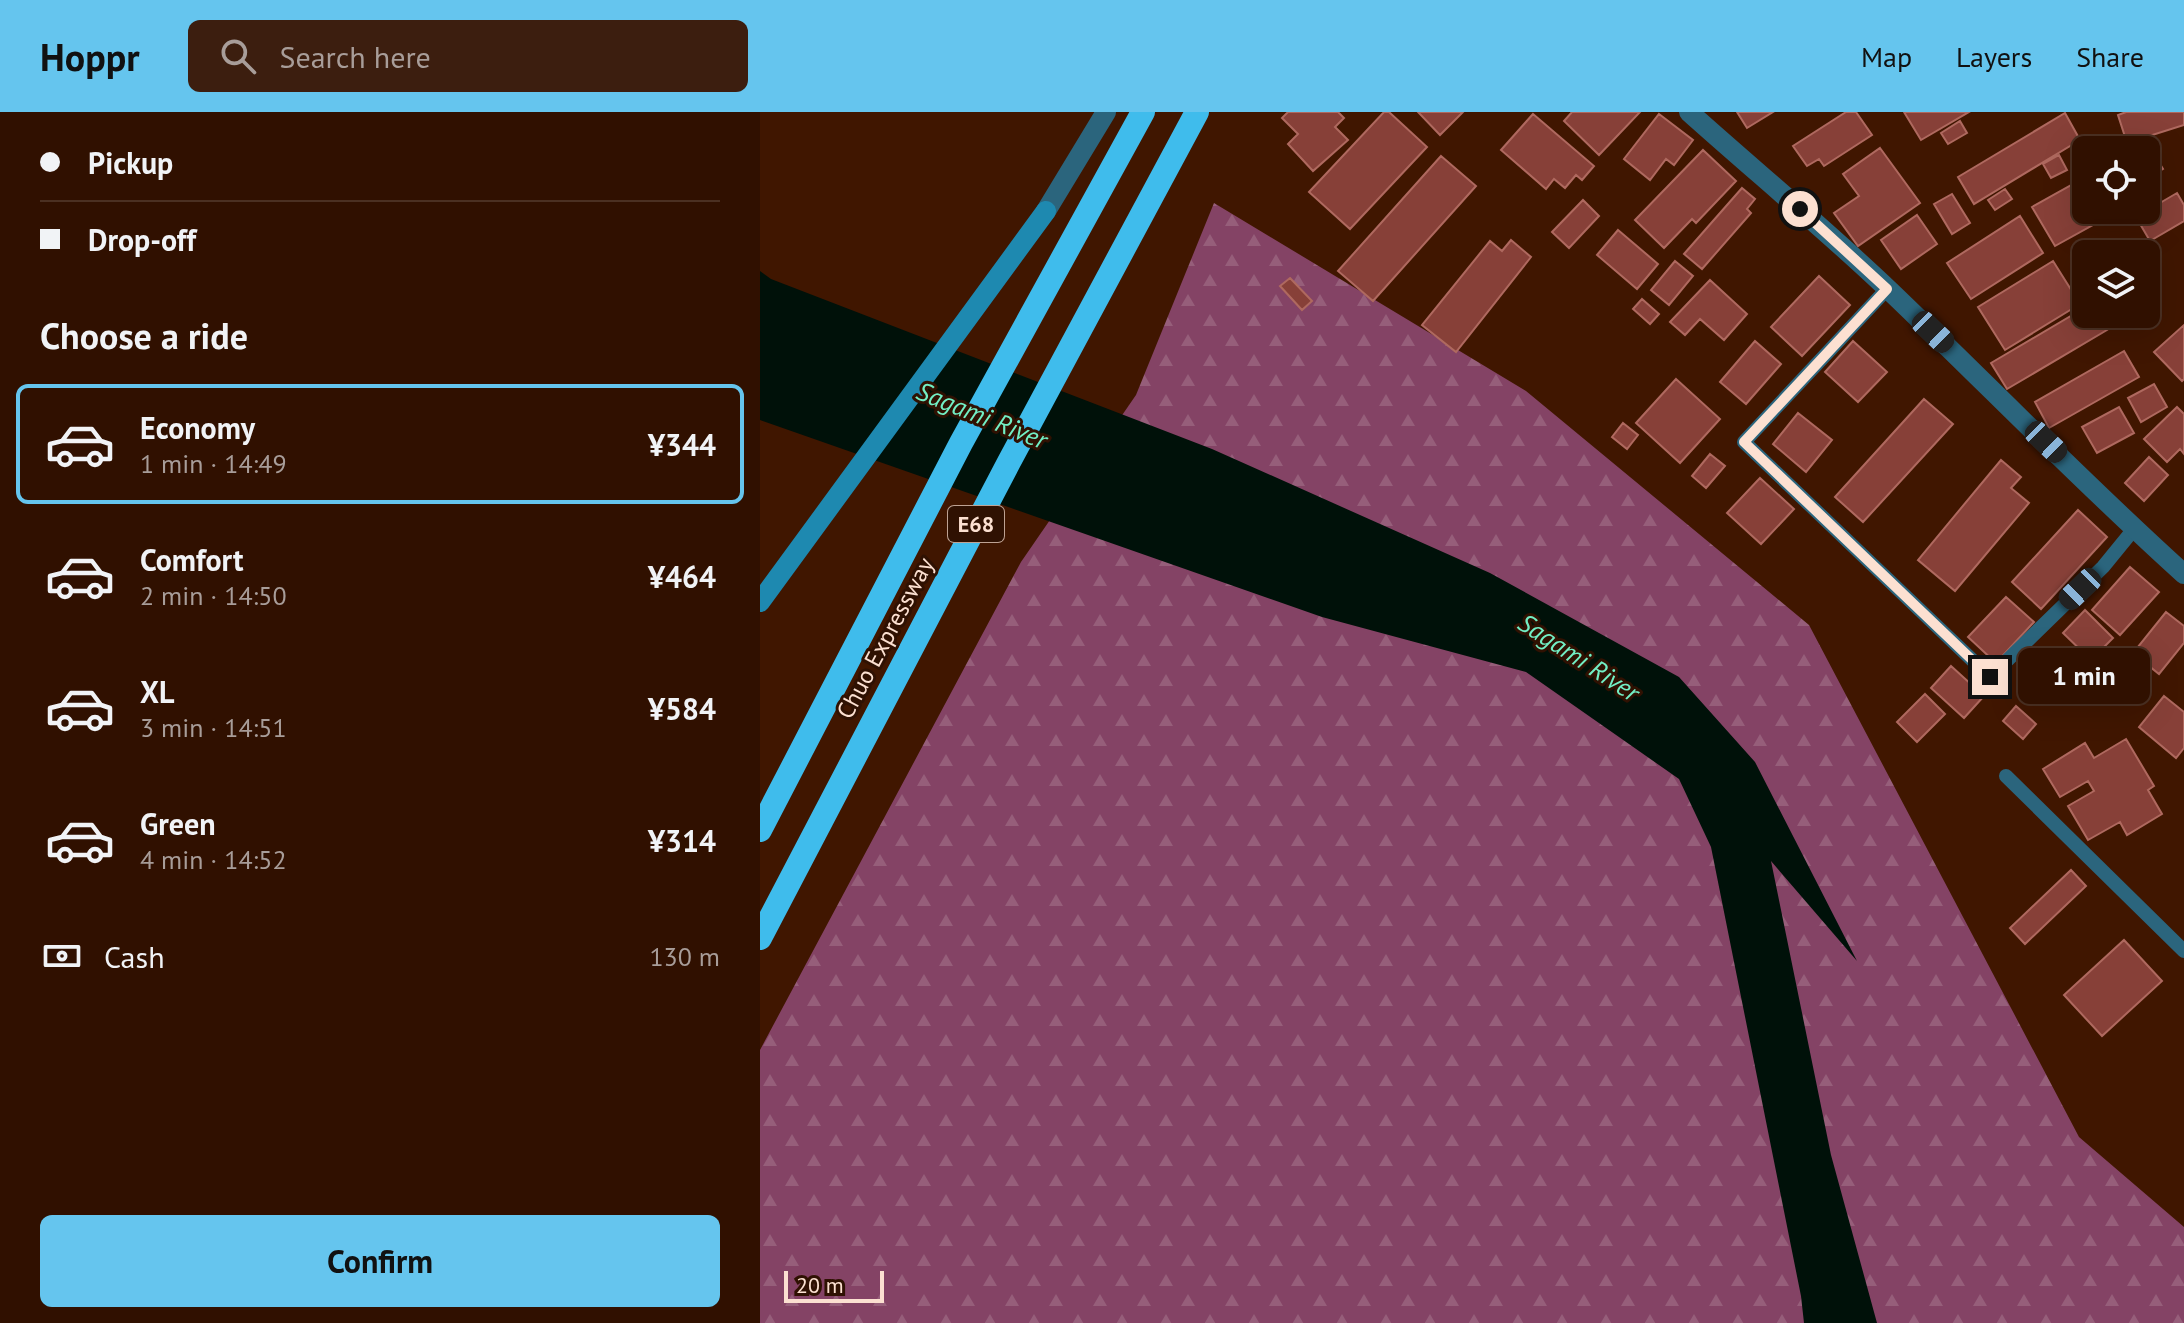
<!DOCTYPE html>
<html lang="en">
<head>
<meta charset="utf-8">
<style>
	body { margin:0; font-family:"PT Sans",sans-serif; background:#3c1e0f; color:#f1f3f6; height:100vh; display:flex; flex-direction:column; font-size:30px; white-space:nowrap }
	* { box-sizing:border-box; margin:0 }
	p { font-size:26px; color:#a89d99 }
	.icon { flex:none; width:44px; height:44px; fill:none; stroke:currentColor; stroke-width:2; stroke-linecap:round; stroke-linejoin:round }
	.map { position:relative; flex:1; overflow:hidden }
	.sheet { display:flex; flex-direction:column; background:#301000; width:760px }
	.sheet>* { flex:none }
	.top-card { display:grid; align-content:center; height:176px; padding:0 40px; background:#301000 }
	.controls { position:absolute; left:1312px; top:24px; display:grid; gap:16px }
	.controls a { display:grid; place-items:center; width:88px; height:88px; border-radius:12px; background:#301000; box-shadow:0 8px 32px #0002,0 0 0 2px #4b3022; font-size:40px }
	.scale { position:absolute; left:24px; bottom:20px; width:100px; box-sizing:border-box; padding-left:8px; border:4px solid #fce0d1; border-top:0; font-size:22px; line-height:28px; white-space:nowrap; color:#fce0d1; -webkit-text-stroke:6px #2f1102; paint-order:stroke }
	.end { position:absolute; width:36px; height:36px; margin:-18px; border:10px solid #fce0d1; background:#111; box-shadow:0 0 0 4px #111 }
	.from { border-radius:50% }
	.bubble { position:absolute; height:56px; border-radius:12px; background:#301000; box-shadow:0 8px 32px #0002,0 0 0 2px #4b3022; font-size:26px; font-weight:600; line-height:56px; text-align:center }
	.car { position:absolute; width:24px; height:48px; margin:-24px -12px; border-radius:10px; box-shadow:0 0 6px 2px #0007; background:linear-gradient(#222 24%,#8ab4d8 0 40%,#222 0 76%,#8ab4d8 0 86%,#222 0) }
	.top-card b { display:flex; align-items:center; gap:28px; height:76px; font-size:30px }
	.top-card b+b { border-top:2px solid #4b3022 }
	.top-card i { width:20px; height:20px; background:#f1f3f6 }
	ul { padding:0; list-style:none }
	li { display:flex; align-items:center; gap:24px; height:120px; margin:0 16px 12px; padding:0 24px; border:4px solid transparent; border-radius:12px }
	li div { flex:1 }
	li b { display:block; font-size:30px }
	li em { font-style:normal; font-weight:600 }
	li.selected { border-color:#65c5ee }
	li>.icon { width:72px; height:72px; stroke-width:1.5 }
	h2 { padding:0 40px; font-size:36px; line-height:96px }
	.pay { display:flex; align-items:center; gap:20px; height:88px; padding:0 40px; font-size:30px }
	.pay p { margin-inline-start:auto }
	.button { display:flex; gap:16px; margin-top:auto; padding:16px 40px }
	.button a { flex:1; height:92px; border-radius:12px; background:#65c5ee; color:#111; font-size:32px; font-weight:600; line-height:92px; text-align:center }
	header { display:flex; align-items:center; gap:48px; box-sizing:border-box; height:112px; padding:0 40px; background:#65c5ee; color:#111 }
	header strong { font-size:38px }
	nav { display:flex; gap:44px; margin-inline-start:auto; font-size:28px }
	.search { width:560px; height:72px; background:#3c1e0f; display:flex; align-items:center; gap:20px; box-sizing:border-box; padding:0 28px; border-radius:12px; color:#a89d99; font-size:30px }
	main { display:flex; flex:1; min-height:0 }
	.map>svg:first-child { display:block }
</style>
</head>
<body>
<header>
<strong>Hoppr</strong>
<div class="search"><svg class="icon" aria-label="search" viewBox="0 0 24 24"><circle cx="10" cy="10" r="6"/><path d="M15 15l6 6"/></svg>Search here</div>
<nav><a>Map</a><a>Layers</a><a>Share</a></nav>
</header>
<main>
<section class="sheet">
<div class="top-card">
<b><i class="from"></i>Pickup</b>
<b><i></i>Drop-off</b>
</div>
<h2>Choose a ride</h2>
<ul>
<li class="selected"><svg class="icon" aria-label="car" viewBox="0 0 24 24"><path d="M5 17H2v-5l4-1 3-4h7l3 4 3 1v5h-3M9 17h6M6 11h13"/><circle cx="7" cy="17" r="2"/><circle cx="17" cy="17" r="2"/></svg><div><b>Economy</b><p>1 min · 14:49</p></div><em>¥344</em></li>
<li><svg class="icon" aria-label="car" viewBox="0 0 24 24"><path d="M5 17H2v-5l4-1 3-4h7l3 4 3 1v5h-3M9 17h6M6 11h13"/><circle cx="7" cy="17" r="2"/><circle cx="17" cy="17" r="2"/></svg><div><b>Comfort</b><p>2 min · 14:50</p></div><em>¥464</em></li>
<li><svg class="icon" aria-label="car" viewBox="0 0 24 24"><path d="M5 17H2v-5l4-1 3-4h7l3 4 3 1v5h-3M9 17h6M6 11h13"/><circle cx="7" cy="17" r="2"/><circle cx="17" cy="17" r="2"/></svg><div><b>XL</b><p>3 min · 14:51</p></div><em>¥584</em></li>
<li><svg class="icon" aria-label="car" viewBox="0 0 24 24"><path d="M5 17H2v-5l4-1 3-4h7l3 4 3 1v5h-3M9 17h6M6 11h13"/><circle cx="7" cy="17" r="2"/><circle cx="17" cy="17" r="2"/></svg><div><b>Green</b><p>4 min · 14:52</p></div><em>¥314</em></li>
</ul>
<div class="pay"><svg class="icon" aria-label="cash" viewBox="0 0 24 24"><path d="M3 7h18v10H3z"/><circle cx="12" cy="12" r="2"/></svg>Cash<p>130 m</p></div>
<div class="button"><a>Confirm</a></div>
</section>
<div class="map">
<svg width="1424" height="1211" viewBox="0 0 1424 1211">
	<defs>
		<pattern id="forest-firs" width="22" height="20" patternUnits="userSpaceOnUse" patternTransform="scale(2)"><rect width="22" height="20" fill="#844365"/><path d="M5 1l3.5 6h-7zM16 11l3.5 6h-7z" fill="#965e7a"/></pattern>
	</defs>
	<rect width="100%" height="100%" fill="#401600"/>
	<!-- forest -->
	<path fill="url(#forest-firs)" d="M454,91l312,188 283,234 270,512 105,90v96h-1424v-273l261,-488 115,-167z"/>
	<!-- water -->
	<path fill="#001109" d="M0,159l11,8 441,170 278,124 189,104 76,85 102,199 -86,-100 60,294 46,168h-73l-3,-27 -90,-449 -32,-68 -153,-107 -204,-55 -562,-197z"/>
	<!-- building -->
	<path fill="#874038" stroke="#af695f" stroke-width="2" d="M528,0h50l6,6 -9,9 13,13 -35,31 -25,-27 10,-10 -16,-16z
		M624,0h5l38,35 -77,82 -41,-37z
		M658,0h45l-23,23z
		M812,0h68l-41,43 -35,-34z
		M977,0h36l-26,16z
		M1086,0h10l16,23 -48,31 -5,-7 -12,7 -14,-20z
		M1144,0h65l-48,28z
		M1366,0h58v13l-57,18 -9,-28z
		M1305,1l15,27 -106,64 -16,-27z
		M773,2l61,52 -12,14 -6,-5 -11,13 -11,-9 -8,10 -45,-39z
		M899,2l34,26 -19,25 -8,-6 -16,21 -26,-21z
		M1200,9l7,12 -19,11 -7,-11z
		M1389,34l14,23 -17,10v-29h-3z
		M1120,36l40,55 -62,43 -24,-33 25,-17 -16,-22z
		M943,38l33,31 -40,42 -4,-4 -28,29 -29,-28z
		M1299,43l8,15 -16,8 -8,-14z
		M681,44l35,30 -103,115 -35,-30z
		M1324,66l2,32h8l6,11 -45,25 -23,-39z
		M982,76l13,11 -8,10 4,4 -49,56 -18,-15z
		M1245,77l7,10 -17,11 -7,-10z
		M1417,81l7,12v16l-34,20 -14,-24z
		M1192,82l18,29 -18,11 -18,-30z
		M823,88l16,16 -30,32 -17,-16z
		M1157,103l20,29 -36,25 -20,-29z
		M1260,104l23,37 -72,46 -24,-36z
		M858,118l40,34 -21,25 -40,-34z
		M751,128l20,17 -75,95 -34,-27 68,-84 12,10z
		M915,149l18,15 -24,29 -18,-15z
		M1293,149l27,43 -75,46 -27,-43z
		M1059,164l31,29 -48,51 -31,-29z
		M530,166l22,23 -10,9 -22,-24z
		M950,168l37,34 -23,26 -24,-21 -15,16 -15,-13z
		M882,187l17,15 -9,10 -17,-15z
		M1326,195v7h11l10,16 -100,59 -16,-26z
		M1424,213v54l-2,2 -28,-29z
		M995,229l26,23 -35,40 -26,-22z
		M1093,229l34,31 -29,30 -33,-30z
		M1364,239l15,26 -90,51 -14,-26z
		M916,267l44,40 -40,44 -44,-40z
		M1394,272l13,23 -26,15 -13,-24z
		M1164,287l29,25 -90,98 -28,-25z
		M1359,295l15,26 -37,20 -15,-26z
		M1417,295l7,7v40l-4,-5 -13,13 -23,-23z
		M1038,301l34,27 -26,32 -33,-28z
		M863,311l15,12 -11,14 -15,-12z
		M950,342l15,12 -19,22 -14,-12z
		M1389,345l19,18 -24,26 -19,-18z
		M1241,348l20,17 -10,11 18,15 -74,88 -37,-31z
		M1000,366l34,31 -33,35 -34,-31z
		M1318,398l29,27 -66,72 -29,-27z
		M1370,455l29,25 -39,43 -28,-25z
		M1246,485l28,25 -38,41 -28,-26z
		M1325,498l28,28 -22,22 -28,-27z
		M1406,500l18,14v17l-25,31 -26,-21z
		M1297,536l28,25 -25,26 -28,-25z
		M1363,547l14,15 -29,29 -14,-14z
		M1191,554l33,30 -20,22 -33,-30z
		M1165,582l20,20 -28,28 -20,-20z
		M1404,584l20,16v36l-8,10 -37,-31z
		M1256,594l20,18 -13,15 -20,-18z
		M1366,627l28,47 -6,4 14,24 -35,21 -7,-13 -32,18 -20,-34 26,-15 -6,-10 -28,16 -17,-28 42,-26 9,15z
		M1311,758l15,16 -61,58 -15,-16z
		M1364,828l38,41 -60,55 -38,-41z"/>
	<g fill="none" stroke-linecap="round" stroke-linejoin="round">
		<!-- lane -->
		<path stroke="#2b657d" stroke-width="14" d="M1127,177l-143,153 246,235 113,-110 31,-38
			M1246,664l178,175"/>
		<!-- street -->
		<path stroke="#2b657d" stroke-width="20" d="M929,0c67,60 136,117 201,179 98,94 193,192 294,283
			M286,99l60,-99"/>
		<!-- secondary -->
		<path stroke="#1e89b0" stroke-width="20" d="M0,490l286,-391"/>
		<!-- highway -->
		<path stroke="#3fbcec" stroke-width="24" d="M0,718l201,-387 182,-331
			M0,826l249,-476 188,-350"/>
	</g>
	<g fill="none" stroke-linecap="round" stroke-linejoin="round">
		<!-- route -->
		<path stroke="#fce0d1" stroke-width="10" d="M1040,97l87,80 -143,153 246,235"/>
	</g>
	<g text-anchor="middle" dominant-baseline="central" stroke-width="6" stroke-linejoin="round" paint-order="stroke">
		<!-- shield labels -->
		<rect fill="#2f1102" stroke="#bea293" stroke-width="2" x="188" y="394" width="56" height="36" rx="6"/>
		<g font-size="22" font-weight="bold" fill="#fce0d1">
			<text x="216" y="412">E68</text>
		</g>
		<!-- street labels -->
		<g font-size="24" fill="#fce0d1" stroke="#2f1102">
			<text transform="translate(125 526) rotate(-62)">Chuo Expressway</text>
		</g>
		<!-- water labels -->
		<g font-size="26" font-style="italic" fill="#72efc5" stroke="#2f1102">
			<text transform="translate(222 303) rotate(22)">Sagami River</text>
			<text transform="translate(819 545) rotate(33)">Sagami River</text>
		</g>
	</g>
</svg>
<div class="controls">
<a><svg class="icon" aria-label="locate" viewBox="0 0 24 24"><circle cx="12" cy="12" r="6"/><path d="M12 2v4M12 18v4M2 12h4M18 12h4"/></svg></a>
<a><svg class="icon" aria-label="layers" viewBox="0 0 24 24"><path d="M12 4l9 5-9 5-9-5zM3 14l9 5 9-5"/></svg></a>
</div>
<div class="scale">20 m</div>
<i class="end from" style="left:1040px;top:97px"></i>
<i class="end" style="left:1230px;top:565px"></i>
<div class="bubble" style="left:1258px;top:536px;width:132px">1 min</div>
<i class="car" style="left:1173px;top:220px;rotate:134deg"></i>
<i class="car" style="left:1286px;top:330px;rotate:134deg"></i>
<i class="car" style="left:1320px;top:477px;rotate:226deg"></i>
</div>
</main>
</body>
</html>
